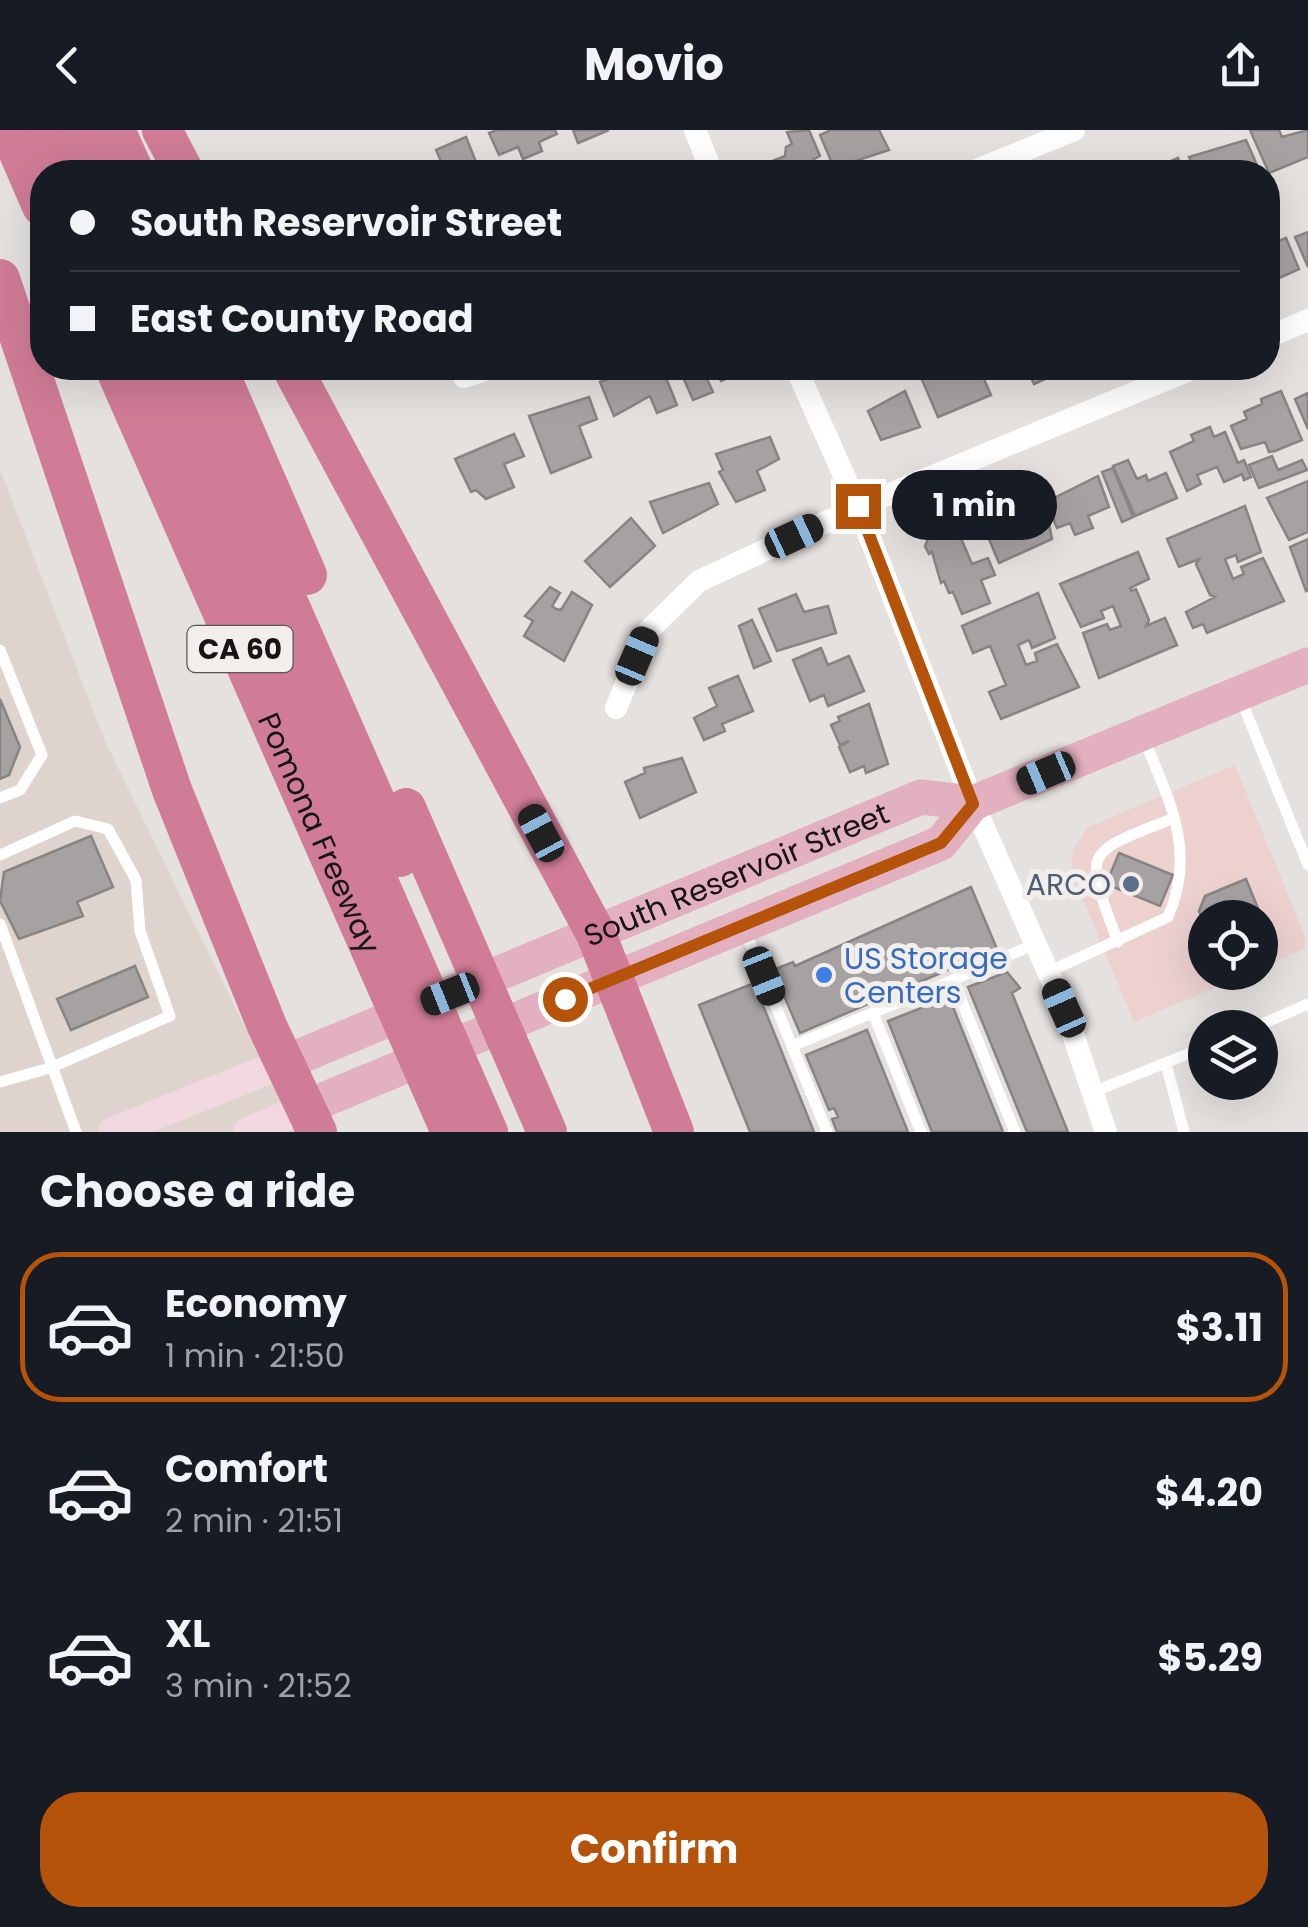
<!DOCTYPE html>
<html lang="en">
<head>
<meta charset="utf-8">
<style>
	body { margin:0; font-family:Poppins,sans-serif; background:#242831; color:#f1f3f6; height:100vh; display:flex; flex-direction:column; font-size:38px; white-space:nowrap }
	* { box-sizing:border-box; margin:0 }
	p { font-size:32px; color:#9ea1a6 }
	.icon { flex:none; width:55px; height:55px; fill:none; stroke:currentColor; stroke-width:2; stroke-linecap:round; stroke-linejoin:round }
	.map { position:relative; height:1002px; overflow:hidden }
	.side { display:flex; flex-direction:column; background:#171b24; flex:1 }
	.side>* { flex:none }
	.guide { position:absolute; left:30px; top:30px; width:1250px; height:220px; border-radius:40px; box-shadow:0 10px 40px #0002; display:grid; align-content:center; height:220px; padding:0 40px; background:#171b24 }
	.fabs { position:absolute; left:1188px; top:770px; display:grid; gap:20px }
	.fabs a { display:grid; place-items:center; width:90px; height:90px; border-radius:50%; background:#171b24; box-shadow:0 10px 40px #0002; font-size:50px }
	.end { position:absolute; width:45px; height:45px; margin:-22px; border:12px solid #b45309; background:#fff; box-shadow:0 0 0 5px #fff }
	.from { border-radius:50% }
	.bubble { position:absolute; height:70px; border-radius:35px; background:#171b24; box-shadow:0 10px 40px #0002; font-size:32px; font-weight:700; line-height:70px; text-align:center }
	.car { position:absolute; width:30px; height:60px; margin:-30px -15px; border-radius:12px; box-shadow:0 0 8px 2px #0007; background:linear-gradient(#222 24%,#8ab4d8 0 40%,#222 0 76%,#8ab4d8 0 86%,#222 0) }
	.guide b { display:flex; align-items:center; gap:35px; height:95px; font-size:38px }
	.guide b+b { border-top:2px solid #363941 }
	.guide i { width:25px; height:25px; background:#f1f3f6 }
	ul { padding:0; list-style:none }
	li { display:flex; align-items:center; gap:30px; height:150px; margin:0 20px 15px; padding:0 20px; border:5px solid transparent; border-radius:40px }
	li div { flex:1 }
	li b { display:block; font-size:38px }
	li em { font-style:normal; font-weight:700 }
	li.on { border-color:#b45309 }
	li>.icon { width:90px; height:90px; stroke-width:1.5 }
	h2 { padding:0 40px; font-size:45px; line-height:120px }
	.button { display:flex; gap:20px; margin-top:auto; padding:20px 40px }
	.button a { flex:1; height:115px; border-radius:40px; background:#b45309; color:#fff; font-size:40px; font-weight:700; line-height:115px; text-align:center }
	header { display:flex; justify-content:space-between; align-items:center; height:130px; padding:0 40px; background:#171b24; font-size:45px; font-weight:700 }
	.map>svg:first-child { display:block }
</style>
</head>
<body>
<header><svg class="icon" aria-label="back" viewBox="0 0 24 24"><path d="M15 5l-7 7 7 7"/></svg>Movio<svg class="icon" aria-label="share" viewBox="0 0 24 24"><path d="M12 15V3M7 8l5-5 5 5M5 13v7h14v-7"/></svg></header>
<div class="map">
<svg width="1308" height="1002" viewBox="0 0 1308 1002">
	<rect width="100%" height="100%" fill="#e4e1df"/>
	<!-- commercial -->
	<path fill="#ecd1cf" d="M1235,635l71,174 -2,10 -44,19v-50h-55v54l44,1 -115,49 -55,-132 -8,-30 4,-13 13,-20z"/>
	<!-- built -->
	<path fill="#ded3cd" d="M0,340l105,271 191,391h-296z"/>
	<!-- building -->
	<path fill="#a6a2a2" stroke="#878483" stroke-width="2.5" d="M497,0h58l2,4 -18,8 3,9 -19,8 -5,-12 -19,8 -10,-22z
		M573,0h36l-31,13z
		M809,0l11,26 -6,3 5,13h-45l-4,-10 15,-6 1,-9 6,-3 -5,-12z
		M831,0h48l10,20 -55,18 -14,-33z
		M1250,0h29l3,7 26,-7v27l-39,16z
		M466,7l14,35h-40l4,-4 -8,-18z
		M1246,10l14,32h-64l-7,-15z
		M1178,28l6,14h-36l2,-2z
		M1308,102v35l-13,-30z
		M1286,108l13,31 -31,14v-41l1,3z
		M635,238h27l15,37 -20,8 -7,-17 -36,20 -14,-34z
		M679,238h62l2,4 -22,9 -3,-6 -11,4 6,13 -20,8z
		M940,238h14l3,6 22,-6 12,27 -53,22 -18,-42z
		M1018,238h33l3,7 -20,9 -6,-13 -8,3z
		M905,261l15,36 -39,13 -13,-29z
		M1281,261l21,49 -27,11 -6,1 -4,-10 -24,7 -10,-23 16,-7 -3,-7 18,-8 -1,-5z
		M1308,263v36l-13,-30z
		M589,267l8,22 -18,7 12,31 -40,16 -22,-57z
		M1210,297l4,10 11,-5 13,31 6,-3 7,17 -7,3 -2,-6 -18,8 -7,-15 -20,8 4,9 -14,7 -17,-39 24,-11 -3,-6z
		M514,304l10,22 -20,8 10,23 -28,12 -10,-9 -5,2 -16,-33z
		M770,307l9,22 -22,12 8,19 -29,12 -17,-30 4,-2 -7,-16z
		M1272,326l6,14 24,-10 5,10 -48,18 -10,-23z
		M1128,330l9,19 9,-4 2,6 18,-8 11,25 -42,18 -22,-50z
		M1113,338l20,49 -11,5 -20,-50z
		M1098,346l11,31 -21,9 5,12 -18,7 -5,-12 -13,5 -11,-26z
		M1308,351v51l-19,8 -22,-42z
		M709,353l9,21 -55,29 -13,-31z
		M1245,376l16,46 -23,10 -2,-7 -11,4 8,20 11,-5 -3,-7 22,-9 21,43 -77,32 -4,-9 -10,4 -7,-16 29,-15 -5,-2 -14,-31 3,-5 -20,8 -12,-28z
		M1006,379l7,18 34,-13 5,25 -53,24 -18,-43z
		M631,388l24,28 -45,41 -25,-26z
		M957,399l15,35 16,-6 7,17 -14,5 9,23 -28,11 -9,-22 -4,1 -5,-12 -3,2 -9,-31 -3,2 -4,-8 4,-9z
		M1308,409v51l-2,1 -16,-44z
		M1138,422l11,27 -19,9 1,3 5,-2 13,31 -3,6 19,-8 12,27 -78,33 -16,-45 24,-9 3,6 11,-4 -8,-20 -12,5 3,7 -23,9 -21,-43z
		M550,457l10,6 -8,13 4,3 5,1 11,-18 20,13 -28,56 -40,-25 9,-15 -8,-5z
		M1038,463l17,45 -23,10 -3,-8 -11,5 8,20 11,-4 -2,-8 22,-9 22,43 -78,32 -12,-27 17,-7 -16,-39 -17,7 -11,-27z
		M796,464l8,18 24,-6 8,27 -59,18 -18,-42z
		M752,490l19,41 -17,7 -15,-42z
		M821,518l7,17 21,-9 15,35 -36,15 -4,-11 -14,6 -17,-41z
		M738,546l15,35 -31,13 3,7 -21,9 -10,-22 23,-12 -8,-18z
		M0,569l20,48 -11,28 -9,4z
		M869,574l19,60 -22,9 -2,-7 -14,6 -11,-25 10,-6 -9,4 -9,-20 9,-4 -2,-4z
		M682,628l14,34 -56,26 -15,-36 20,-9 -1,-5z
		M91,706l22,51 -36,15 6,14 -64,23 -19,-38 4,-29z
		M1119,723l54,22 -13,31 -54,-22z
		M1246,749l22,54 -8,3v-18h-55v9l-6,-16 6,-15z
		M971,757l26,62 -197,84 -27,-63 20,-8 2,4z
		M135,836l13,31 -77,33 -14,-31z
		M1007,842l13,16 -8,5 56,139h-41l-59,-145z
		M754,853l60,149h-64l-51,-127z
		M949,867l54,135h-71l-44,-111z
		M867,900l41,102h-71l-5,-13 6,-2 -4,-9 -5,2 -23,-55z"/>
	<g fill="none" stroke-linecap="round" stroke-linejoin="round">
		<!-- service -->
		<path stroke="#fff" stroke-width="11" d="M0,520l42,105 -22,35 -20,8
			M1240,567l68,168
			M0,725l75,-34 33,8 28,51 4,51 30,85 -120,52 -50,14
			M0,794l76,208
			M744,798l83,204
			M1118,812c-35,-93 -36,-88 56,-124
			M1048,842l120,-55c29,-67 1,-117 -25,-180
			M873,883l48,119
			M1253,898l55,-24
			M792,916l161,-66
			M1166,934l18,68
			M1093,962l112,-45
			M1015,1002l-62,-152 82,-36"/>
		<!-- minor -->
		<path stroke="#fff" stroke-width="22" d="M695,0l17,42
			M972,42l102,-42
			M1268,207l40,-17
			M796,238l62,139 115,296 91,205 42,124
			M464,247l26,-9
			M616,578l32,-77 51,-50 159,-74 336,-139"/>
		<!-- secondary -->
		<path stroke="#f1d8e0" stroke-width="30" d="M113,1002l171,-69
			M248,1002l56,-24"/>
		<!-- primary -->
		<g stroke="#e3b0c0" stroke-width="35">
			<path id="s1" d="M284,933l637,-266 52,6"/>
			<path d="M304,978l637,-265 32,-40 335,-138"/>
		</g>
		<!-- motorway -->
		<g stroke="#d07c96" stroke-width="40">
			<path d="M9,0l33,76"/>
			<path d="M48,0l18,42"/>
			<path d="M81,0l18,42"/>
			<path d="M115,0l19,42"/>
			<path d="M162,0l22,42"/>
			<path d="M0,149l172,511 95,236 50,106"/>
			<path id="s2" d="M115,238l336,764"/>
			<path d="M153,238l335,764"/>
			<path d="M185,238l215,489"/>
			<path d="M217,238l90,207"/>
			<path d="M292,238l304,566 78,198"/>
			<path d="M406,678l141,324"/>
		</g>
	</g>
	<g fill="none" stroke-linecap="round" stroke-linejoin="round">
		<!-- route -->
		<path stroke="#b45309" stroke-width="12" d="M565,869l376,-156 32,-39 -115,-298"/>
	</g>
	<!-- markers -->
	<circle fill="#5c6f8a" stroke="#f2eeec" stroke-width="4" cx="1131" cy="754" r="10"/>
	<circle fill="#3f7fe0" stroke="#f2eeec" stroke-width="4" cx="824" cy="845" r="10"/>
	<g text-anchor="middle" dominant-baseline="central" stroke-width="10" stroke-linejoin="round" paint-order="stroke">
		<!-- shield labels -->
		<rect fill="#f2eeec" stroke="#585555" stroke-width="2.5" x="187.5" y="496" width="105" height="46" rx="8"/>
		<g font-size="28" font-weight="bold" fill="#161414">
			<text x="240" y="519">CA 60</text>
		</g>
		<!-- street labels -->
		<g font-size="30" fill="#161414" stroke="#f2eeec">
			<text stroke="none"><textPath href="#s2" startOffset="508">Pomona Freeway</textPath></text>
			<text stroke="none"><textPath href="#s1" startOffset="490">South Reservoir Street</textPath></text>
		</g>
		<!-- service labels -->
		<g font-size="30" fill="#4e5e75" stroke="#f2eeec" text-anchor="end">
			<text x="1111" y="754">ARCO</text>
		</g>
		<!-- shop labels -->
		<g font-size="30" fill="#366cbe" stroke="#f2eeec" text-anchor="start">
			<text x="844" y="828">US Storage<tspan x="844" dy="34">Centers</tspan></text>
		</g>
	</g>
</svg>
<div class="fabs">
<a><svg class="icon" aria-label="locate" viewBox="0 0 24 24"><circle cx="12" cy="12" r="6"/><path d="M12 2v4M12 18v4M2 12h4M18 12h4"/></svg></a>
<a><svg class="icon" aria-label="layers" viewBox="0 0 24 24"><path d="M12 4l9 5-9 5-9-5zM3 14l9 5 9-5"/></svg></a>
</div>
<i class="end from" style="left:565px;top:869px"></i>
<i class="end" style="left:858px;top:376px"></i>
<div class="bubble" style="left:892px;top:340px;width:165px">1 min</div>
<i class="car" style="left:794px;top:406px;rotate:65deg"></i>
<i class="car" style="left:637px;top:526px;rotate:23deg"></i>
<i class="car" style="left:1046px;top:643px;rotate:247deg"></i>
<i class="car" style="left:541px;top:703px;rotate:332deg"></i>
<i class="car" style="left:764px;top:846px;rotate:158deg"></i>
<i class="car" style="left:450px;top:864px;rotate:248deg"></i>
<i class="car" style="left:1064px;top:878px;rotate:336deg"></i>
<div class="guide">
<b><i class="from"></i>South Reservoir Street</b>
<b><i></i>East County Road</b>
</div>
</div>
<section class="side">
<h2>Choose a ride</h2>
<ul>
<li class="on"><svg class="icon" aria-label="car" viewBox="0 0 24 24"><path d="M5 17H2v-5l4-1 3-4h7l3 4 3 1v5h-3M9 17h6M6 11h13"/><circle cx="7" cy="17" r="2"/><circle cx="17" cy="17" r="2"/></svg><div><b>Economy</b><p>1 min · 21:50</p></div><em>$3.11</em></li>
<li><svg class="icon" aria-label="car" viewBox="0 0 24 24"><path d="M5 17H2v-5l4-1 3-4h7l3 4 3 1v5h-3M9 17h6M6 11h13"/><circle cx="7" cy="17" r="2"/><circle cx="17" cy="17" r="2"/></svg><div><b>Comfort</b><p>2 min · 21:51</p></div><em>$4.20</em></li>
<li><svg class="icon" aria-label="car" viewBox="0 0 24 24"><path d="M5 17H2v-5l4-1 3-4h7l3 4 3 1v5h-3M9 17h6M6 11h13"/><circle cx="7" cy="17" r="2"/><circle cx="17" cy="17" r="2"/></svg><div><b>XL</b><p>3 min · 21:52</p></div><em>$5.29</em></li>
</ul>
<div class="button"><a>Confirm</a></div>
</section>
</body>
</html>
